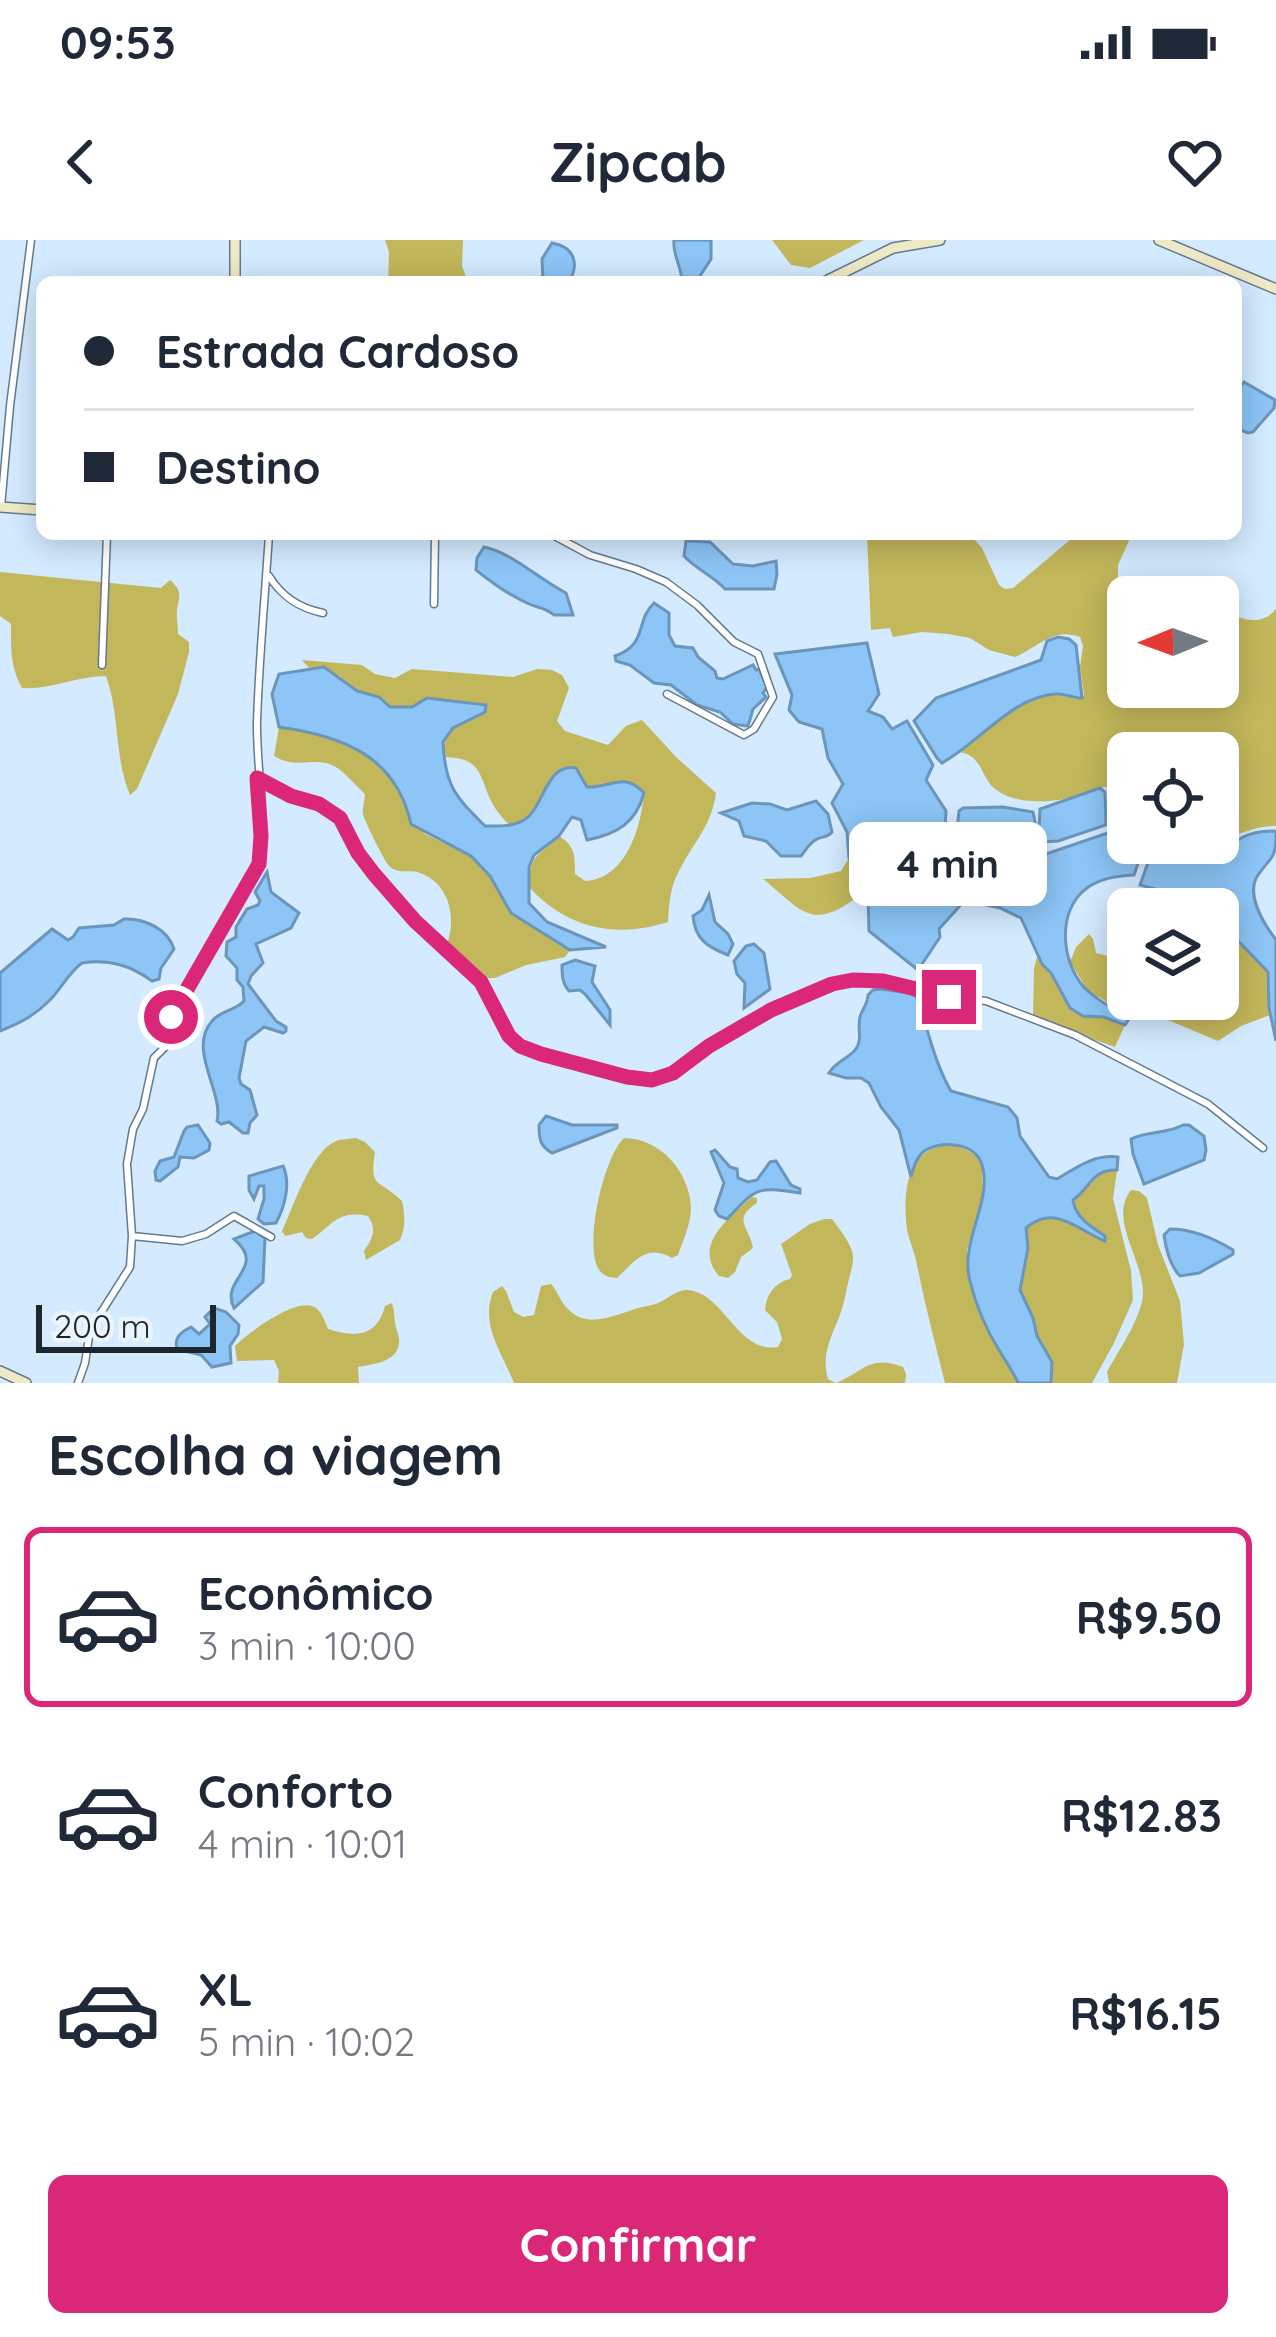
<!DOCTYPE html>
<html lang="pt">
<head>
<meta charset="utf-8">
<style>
	body { margin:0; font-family:Quicksand,sans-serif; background:#f6f6f7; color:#1f2937; height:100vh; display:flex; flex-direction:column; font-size:45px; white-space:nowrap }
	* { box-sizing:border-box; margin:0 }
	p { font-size:39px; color:#747a83 }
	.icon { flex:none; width:66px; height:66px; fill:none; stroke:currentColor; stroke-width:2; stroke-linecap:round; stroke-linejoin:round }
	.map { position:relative; height:1143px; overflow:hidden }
	.panel { display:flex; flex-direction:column; background:#fff; flex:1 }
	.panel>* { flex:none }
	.top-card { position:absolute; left:36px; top:36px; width:1206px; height:264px; border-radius:18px; box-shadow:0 6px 30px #0003; display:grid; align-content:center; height:264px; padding:0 48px; background:#fff }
	.needle { width:78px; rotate:269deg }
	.fabs { position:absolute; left:1107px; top:336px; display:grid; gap:24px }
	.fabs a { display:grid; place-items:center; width:132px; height:132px; border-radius:18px; background:#fff; box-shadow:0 6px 30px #0003; font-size:60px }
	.scale { position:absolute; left:36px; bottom:30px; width:180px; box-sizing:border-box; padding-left:12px; border:6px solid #1d262d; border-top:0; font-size:33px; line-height:42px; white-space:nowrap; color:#1d262d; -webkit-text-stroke:9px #ecf5fe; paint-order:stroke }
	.end { position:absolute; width:54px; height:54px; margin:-27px; border:15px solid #db2777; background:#fff; box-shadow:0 0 0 6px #fff }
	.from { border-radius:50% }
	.bubble { position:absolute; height:84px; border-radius:18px; background:#fff; box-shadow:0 6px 30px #0003; font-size:39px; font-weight:700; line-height:84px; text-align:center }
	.top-card b { display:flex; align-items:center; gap:42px; height:114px; font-size:45px }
	.top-card b+b { border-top:3px solid #e0e1e3 }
	.top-card i { width:30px; height:30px; background:#1f2937 }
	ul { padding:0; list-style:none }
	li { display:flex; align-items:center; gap:36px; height:180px; margin:0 24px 18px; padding:0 24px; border:6px solid transparent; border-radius:18px }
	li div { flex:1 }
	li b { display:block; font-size:45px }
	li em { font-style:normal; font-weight:700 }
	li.active { border-color:#db2777 }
	li>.icon { width:108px; height:108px; stroke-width:1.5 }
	h2 { padding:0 48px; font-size:54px; line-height:144px }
	.button { display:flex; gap:24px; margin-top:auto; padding:24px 48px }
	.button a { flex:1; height:138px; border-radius:18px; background:#db2777; color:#fff; font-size:48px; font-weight:700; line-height:138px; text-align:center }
	.status { display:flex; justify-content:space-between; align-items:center; height:84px; padding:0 60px; background:#fff; direction:ltr }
	.status svg { height:33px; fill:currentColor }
	header { display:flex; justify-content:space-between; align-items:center; height:156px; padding:0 48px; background:#fff; font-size:54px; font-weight:700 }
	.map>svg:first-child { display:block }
</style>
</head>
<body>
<div class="status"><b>09:53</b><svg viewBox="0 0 49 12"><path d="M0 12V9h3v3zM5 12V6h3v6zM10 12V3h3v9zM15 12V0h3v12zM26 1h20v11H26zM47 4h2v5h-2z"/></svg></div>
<header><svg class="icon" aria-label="back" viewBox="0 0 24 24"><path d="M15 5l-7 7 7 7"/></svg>Zipcab<svg class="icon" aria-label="heart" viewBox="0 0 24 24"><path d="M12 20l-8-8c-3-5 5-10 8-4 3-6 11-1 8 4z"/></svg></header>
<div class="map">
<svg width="1276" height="1143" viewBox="0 0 1276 1143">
	<rect width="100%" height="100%" fill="#d3eaff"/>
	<!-- forest -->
	<path fill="#c3b75b" d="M385,0h78l-1,26 6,16h-80l1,-30z
		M772,0h92l-54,28 -19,-3z
		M867,294h102l13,14 17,37 6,4 8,-1 64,-54h55l-14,31v13l11,19 -1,90h90v-90h-14l1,-2c16,0 15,6 22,18 17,7 35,13 49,-4v217c-23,0 -36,10 -58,13v-86h-90l-1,30c-10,6 -15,2 -27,5 -6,2 -12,5 -18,7 -23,7 -63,11 -84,-4 -18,-11 -14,-35 -38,-39 30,-25 74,-70 115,-53l9,-4 -4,-28 3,-21 -3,-9c-27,-10 -41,10 -65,20l-26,-7 -19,-12 -22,-4 -26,-2 -29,5 -3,-9 -19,2z
		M0,332l161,16 9,-8c12,11 10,15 7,29 -1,7 1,18 1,25l11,8v10l-11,42 -41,95 -7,6c-16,-38 -10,-81 -24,-119 -28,0 -56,14 -84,12 -12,-21 -11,-41 -11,-64l-11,-8z
		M302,420l60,5 13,9 20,4 17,-9 101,8 24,-8 15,1 10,5 7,13 -12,33 8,10 43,14 18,-19 16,-6 35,38 39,35c-5,35 -23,49 -38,80 -8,15 -9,32 -10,49 -53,17 -102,6 -139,-35 0,-33 9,-30 30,-51 16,10 16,19 16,38l10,7c41,-2 56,-53 59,-88 -20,-22 -32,-5 -57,-6l-11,-19 -28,16 -19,33 -19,9c-7,-8 -14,-15 -19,-25 -13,-29 -10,-43 -47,-44 -2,-31 17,-32 40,-45l2,-7 -59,-7 -15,9h-22l-11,-10 -22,-6 -19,-16 -26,-4z
		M279,487l34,5 39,13 32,23 41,66 46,22 19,20 21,37 59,37 -5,7 -39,8 -31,13h-10l-38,-34c10,-27 2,-63 -30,-72 -9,-2 -20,2 -28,-6 -4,-4 -25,-46 -26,-52 -1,-7 2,-13 2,-20 -9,-8 -20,-22 -31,-28 -20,-10 -37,4 -60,-10z
		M849,618l6,11 2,28c-47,36 -57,11 -94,-18l47,-1 31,-7z
		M1218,680l50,52 2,43 -29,11 -23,15 -62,-26 -27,4 -30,-22 -9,-3 -20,-32 6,-15 13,-13 4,5 3,14 16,4 16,-4v46h90z
		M1038,714l32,54 13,8 21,1 21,8 -10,22 -82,-29 1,-50z
		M356,898l9,4 10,10c-6,38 4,26 27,49 3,15 4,25 -2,39l-34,20 -2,-9c9,-13 13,-22 4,-35 -31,-6 -34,8 -56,23l-6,-1 -4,-6 -17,4 -3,-5c11,-23 29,-80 54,-90 5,-2 14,-2 20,-3z
		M624,898c36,0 66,34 67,70 0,15 -8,33 -13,47l-6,3c-26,-15 -37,3 -55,20 -7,-1 -12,-1 -17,-7 -18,-22 4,-115 24,-133z
		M953,904l24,11 5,8 1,32 -16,55 8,51 43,82h-73c-10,-40 -20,-78 -28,-118 -2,-12 -8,-24 -10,-36 -5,-37 0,-84 46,-85z
		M1109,930h8l-4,29 18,72 2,29 -19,43 -22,40h-41l1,-21 -15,-26 -4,-18 -13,-28 7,-31 -1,-31c24,-21 47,-3 71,10l8,-2c-14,-9 -30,-19 -32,-37l14,-14 3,-6z
		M1131,950l8,1 8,7 11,47 22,56 4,43 -7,39h-68l-2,-11c11,-21 29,-46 35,-70 8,-36 -36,-80 -11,-112z
		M752,957l5,1v5c-26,17 -7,24 -4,45l-12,9 -6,15 -7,6 -9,-2c-27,-31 10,-58 33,-79z
		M824,979h8c6,8 17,22 20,32 3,8 -1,20 -3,28 -3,12 -5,25 -9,36 -9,23 -19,39 -12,64l8,4c27,-11 34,-29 67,-16l3,7 -1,9h-391c-12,-31 -34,-57 -21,-91l9,-6 4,5 8,21 9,5 11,-2 7,-29 10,-2c6,7 9,16 15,23 20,23 46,9 69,2 9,-3 18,-3 27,-8 8,-4 15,-11 25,-11 37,2 50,64 91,57l4,-8 -5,-17 -12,-12c1,-15 9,-27 25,-31l2,-4 -11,-31 29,-20z
		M392,1063c2,6 2,13 3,20 1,6 5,14 4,20 -2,20 -27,21 -41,24l1,16h-81l1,-12 -5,-11 -37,1 -2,-15c13,-13 57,-46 77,-40 10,4 12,14 16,23 27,9 49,8 57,-23z"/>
	<!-- water -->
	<path fill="#8cc5f6" stroke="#6b95ba" stroke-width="3" d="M674,0h37v19l-15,23h-14c0,-15 -10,-28 -8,-42z
		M552,3c22,4 28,20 17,39l-26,-1 -1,-22z
		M1244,142l31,18 -1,8 -21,24 -5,1 -12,-5v-36z
		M686,301l24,1 23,22 20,2 23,-5 1,13 -3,15h-49c-11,-13 -28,-19 -41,-33z
		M484,307c27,5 56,33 82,46l7,22h-19c-9,-8 -17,-7 -27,-12 -18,-8 -36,-21 -51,-33l1,-12z
		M654,363l15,10v22l6,11 18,2 5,9 17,14 2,7 6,1 30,-14 3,5 3,-1 8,18 -4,6 3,4 -13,12 -5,17 -15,-2 -13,-12 -23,-7 -26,-20 -17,-2 -24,-18 -14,-4 -1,-5c33,-11 20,-35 39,-53z
		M1058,397l11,2 7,6 6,53c-9,0 -18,-5 -27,-4 -39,2 -73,44 -105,64l-8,5 -5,-5 -23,-37 22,-23 105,-38 6,-19z
		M867,403l12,51 -11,17 15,6 9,12 15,-8 26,44 -7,15 20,31 -2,32 43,14 -7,35 -13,6 -28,31 1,8 -22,33 -49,-39 -1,-37 -19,-36 -2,-26 -15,-29 11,-19 -15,-26 -6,-29 -23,-7 -10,-12 3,-15 -17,-41z
		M324,427l33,24 22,6 11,10h22l15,-9 59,7 -1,7 -32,16 -10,14c2,44 12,54 42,84 14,0 27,1 39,-6 21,-13 21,-57 52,-52l11,19c25,1 37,-16 57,6 -8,30 -27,41 -57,47l-6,-20 -9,-3 -13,19 -25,19 -5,12v36l18,19 59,25 -36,3 -59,-37 -21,-37 -19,-20 -60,-32c-15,-68 -68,-88 -132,-97l-7,-33 7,-20z
		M1100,548l5,4 1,33 -48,16 -15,1 -4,-14 1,-19z
		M816,561l12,13 4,18c-5,6 -8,4 -15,7 -8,4 -11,11 -16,17h-20l-15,-15 -22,-5 -5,-15 -18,-8 31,-10 18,1 17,6z
		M1003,567l30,5 2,10v24c-25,9 -60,7 -78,-16l2,-19 4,-3z
		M1114,587l14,4v12h17l-11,32c-17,1 -33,3 -47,13 -32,23 -26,80 2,104 11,10 27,18 40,27l-4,6 -21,-8 -21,-1 -13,-8 -19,-35 -9,-9 -21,-46 -21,-10 -13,-3 10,-48 49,-3 62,-21z
		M1276,591c0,29 -3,23 -18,44 -13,19 6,49 18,65v101l-7,-33 -1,-36 -50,-52v-11h-9l-14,-9 -55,-15 15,-42h42c24,23 27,4 46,-6 10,-5 22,-6 33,-6z
		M267,632l4,20 28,21 -8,15 -35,16 7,19 -12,13 -3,8 28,37 10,6v4l-3,2 -19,-6 -18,14 -7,37 2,6 9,6 7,25 -7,8 -2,10h-5l-14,-11 -8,2 -4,-3c7,-29 -30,-71 -5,-100 9,-11 23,-10 32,-20l-1,-14 -6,-7v-12l-11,-12 1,-14 9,-5v-10l11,-18 11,-4 2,-4 -5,-9z
		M709,655l6,27 13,12 5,10 -5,11c-21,-8 -33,-16 -35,-39l9,-6z
		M124,679c20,-1 44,10 50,30l-13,19 -2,11 -7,2c-22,-16 -43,-22 -70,-18 -14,10 -20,25 -32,37 -16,16 -30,23 -50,31v-58l52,-44 16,11 5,-3 6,-9 35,-3z
		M754,704l10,9 6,36 -26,19 1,-25 -8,-9 -3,-13 12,-15z
		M575,720l20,6 -3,16 18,28v15l-25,-31 -5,-4 -11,1c-7,-8 -7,-16 -7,-26z
		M880,749l29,4 11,6c5,27 17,69 31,92l57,16 9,11 3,18 29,41 8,2c20,-12 38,-25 61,-22l-1,13c-25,-1 -27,18 -44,30 2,17 18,27 32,36v5c-28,-11 -50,-38 -79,-13l2,20 -8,42 13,28 4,18 15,26 -1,21h-33c-5,-12 -12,-21 -19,-33 -13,-21 -23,-44 -29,-69 -11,-41 25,-82 11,-119 -8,-20 -43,-22 -58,-10 -7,6 -10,16 -12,25l-12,-47 -18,-23 -12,-24 -8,-5h-15l-17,-5c6,-10 14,-12 23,-20 14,-12 3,-25 9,-39 3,-7 7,-12 7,-19l5,-5z
		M546,876l26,9h45v3l-65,25c-12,-7 -13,-14 -13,-28z
		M198,885l12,18 -1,7 -15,8 -14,-1 -2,10 -18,14 -4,-1 -1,-9 5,-10 14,-4 10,-26 3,-4z
		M1183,885h6l15,11 2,14 -2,10 -60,24 -11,-30 -2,-15c17,-8 35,-5 52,-14z
		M715,910l15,17 7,2 1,9 10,4 9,-2 13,-18 6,-1 15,24 9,4v4c-43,-6 -42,-7 -73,26l-8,-3 -4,-6 9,-27 -13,-31z
		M283,926c8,17 2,40 -7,57l-12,1 -6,-5 6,-20v-13h-5l-5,13 -5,-9v-14z
		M1170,989c22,0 45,10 63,21v4l-34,19 -19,3c-10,-10 -14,-27 -16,-41z
		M255,991l10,7 -2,44 -29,26c-15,-29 34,-40 0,-69z
		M214,1068l12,4 13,13 -1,9 -8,12 1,17 -19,4 -11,-12 -24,-6c-3,-12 4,-17 14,-22l8,7 11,-10 -5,-7z"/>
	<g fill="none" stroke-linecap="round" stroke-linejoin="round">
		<defs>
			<path id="street" d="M1,267l9,-101 21,-166
				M551,294l39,21 46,14 30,13 31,23 37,37 24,12 15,43 -19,32 -10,6 -77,-41
				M269,336c13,21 30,32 54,37
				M434,364l1,-70
				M102,425l5,-131
				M257,538l34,18 28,8 21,14 34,57 41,46 62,56 32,59 16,13 117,31 21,-2 62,-42 77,-40 42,-15h39l66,16 37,4 89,34 133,69 55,44
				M132,996l50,5 24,-7 28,-18 37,21
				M78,1143l7,-20 5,-33 40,-63 2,-31 -5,-72 6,-35 10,-20 11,-51 15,-15 3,-29 78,-134c21,-41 6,-110 7,-158 2,-63 8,-125 12,-188"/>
			<path id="secondary" d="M235,0v42
				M1159,0l117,49
				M824,42l69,-34 47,-8
				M0,267l42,3
				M0,1131l26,12"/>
		</defs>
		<!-- street casing -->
		<use href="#street" stroke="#65798c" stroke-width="9"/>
		<!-- secondary casing -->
		<use href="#secondary" stroke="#65798c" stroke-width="12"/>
		<!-- street -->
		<use href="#street" stroke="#fff" stroke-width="6"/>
		<!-- secondary -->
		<use href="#secondary" stroke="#eeeac6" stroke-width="9"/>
	</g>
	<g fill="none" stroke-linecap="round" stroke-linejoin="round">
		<!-- route -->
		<path stroke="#db2777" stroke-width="15" d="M171,777l88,-153 2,-28 -4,-58 34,18 28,8 21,14 18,35 16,21 41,47 66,61 28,54 11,10 21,8 86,23 25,3 21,-7 36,-27 62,-36 61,-26 21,-4 30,1 66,16"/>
	</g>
</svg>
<div class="fabs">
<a><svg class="needle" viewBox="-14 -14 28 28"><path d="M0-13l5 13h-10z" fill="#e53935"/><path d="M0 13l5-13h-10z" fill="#747a83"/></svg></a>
<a><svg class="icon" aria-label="locate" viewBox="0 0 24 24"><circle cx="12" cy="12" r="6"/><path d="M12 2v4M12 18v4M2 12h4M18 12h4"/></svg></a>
<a><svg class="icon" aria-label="layers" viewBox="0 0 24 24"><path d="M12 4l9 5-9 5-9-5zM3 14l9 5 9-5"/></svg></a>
</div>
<div class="scale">200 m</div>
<i class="end from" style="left:171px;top:777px"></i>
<i class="end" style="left:949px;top:757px"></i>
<div class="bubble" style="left:849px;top:582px;width:198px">4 min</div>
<div class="top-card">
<b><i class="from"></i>Estrada Cardoso</b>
<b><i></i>Destino</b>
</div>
</div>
<section class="panel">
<h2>Escolha a viagem</h2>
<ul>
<li class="active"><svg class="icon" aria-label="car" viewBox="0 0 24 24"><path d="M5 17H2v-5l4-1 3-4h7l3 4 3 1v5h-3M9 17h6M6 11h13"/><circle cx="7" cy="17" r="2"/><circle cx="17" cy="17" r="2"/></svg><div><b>Econômico</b><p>3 min · 10:00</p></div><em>R$9.50</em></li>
<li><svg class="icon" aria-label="car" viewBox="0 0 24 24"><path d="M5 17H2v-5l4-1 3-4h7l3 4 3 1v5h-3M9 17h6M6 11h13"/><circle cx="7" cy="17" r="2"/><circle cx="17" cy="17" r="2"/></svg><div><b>Conforto</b><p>4 min · 10:01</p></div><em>R$12.83</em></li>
<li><svg class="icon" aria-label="car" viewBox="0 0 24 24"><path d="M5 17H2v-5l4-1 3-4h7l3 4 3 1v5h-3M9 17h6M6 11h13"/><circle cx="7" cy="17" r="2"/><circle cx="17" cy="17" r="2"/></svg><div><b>XL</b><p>5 min · 10:02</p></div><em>R$16.15</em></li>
</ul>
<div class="button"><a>Confirmar</a></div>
</section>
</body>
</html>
